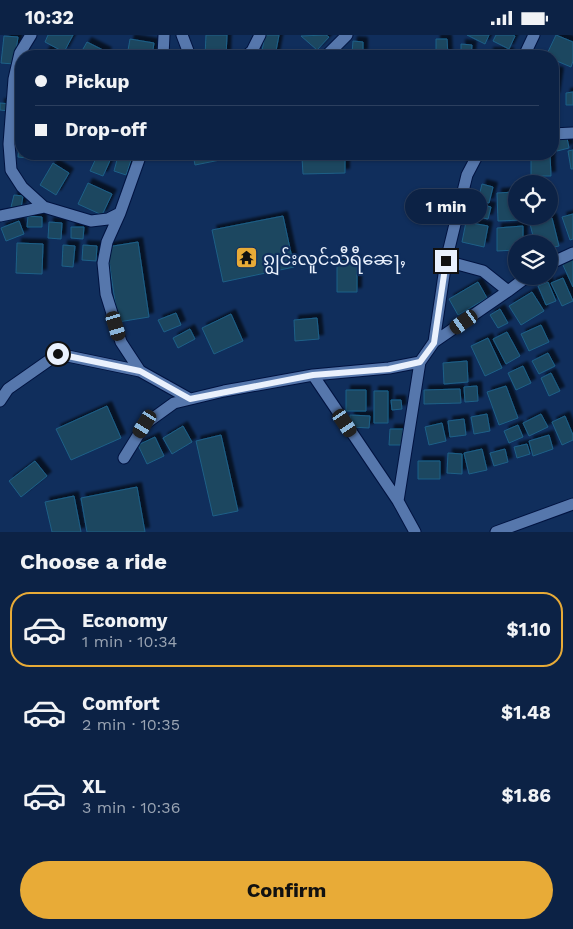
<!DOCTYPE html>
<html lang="en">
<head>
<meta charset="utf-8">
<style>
	body { margin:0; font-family:"Work Sans","Noto Sans Myanmar",sans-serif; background:#152a4c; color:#f1f3f6; height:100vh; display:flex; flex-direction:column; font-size:19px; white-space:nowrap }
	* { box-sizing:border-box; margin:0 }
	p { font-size:16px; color:#9aa4b3 }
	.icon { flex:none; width:28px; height:28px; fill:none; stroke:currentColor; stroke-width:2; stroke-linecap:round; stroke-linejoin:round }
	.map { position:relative; height:497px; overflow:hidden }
	.sheet { display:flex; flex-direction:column; background:#0c2245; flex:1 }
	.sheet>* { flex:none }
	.guide { position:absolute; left:15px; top:15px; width:544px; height:110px; border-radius:20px; box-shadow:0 1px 4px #0004,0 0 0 1px #2c3f5e; display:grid; align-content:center; height:110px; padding:0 20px; background:#0c2245 }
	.tools { position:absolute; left:508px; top:140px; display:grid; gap:10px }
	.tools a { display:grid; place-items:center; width:50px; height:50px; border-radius:50%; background:#0c2245; box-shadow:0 1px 4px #0004,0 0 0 1px #2c3f5e; font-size:25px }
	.end { position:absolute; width:22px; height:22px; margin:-11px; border:6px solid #eaf1fd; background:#111; box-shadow:0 0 0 2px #111 }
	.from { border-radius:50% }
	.bubble { position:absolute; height:35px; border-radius:18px; background:#0c2245; box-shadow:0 1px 4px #0004,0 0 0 1px #2c3f5e; font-size:16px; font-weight:700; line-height:35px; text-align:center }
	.car { position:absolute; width:15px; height:30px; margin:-15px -8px; border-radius:6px; box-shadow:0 0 4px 1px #0007; background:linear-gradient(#222 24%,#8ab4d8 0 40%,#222 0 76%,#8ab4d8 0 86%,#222 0) }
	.guide b { display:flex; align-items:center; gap:18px; height:48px; font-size:19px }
	.guide b+b { border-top:1px solid #2c3f5e }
	.guide i { width:12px; height:12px; background:#f1f3f6 }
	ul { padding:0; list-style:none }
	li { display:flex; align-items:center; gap:15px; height:75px; margin:0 10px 8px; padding:0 10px; border:2px solid transparent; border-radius:20px }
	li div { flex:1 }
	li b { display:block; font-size:19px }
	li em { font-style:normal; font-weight:700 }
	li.current { border-color:#e8ab37 }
	li>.icon { width:45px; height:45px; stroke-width:1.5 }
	h2 { padding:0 20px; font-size:22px; line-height:60px }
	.primary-button { display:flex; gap:10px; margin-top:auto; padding:10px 20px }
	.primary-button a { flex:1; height:58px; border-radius:30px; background:#e8ab37; color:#111; font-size:20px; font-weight:700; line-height:58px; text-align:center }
	.status { display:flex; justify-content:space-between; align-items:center; height:35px; padding:0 25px; background:#0c2245; direction:ltr }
	.status svg { height:14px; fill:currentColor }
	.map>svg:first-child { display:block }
</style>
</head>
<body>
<div class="status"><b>10:32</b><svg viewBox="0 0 49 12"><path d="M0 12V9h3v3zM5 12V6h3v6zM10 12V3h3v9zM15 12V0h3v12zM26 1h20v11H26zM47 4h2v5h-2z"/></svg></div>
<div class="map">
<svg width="573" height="497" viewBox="0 0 573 497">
	<defs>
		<filter id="shadow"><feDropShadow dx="4.5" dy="-4.5" stdDeviation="1" flood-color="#0009"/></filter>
	</defs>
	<rect width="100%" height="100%" fill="#102e5c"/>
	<!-- building -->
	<path fill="#1a4661" stroke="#1d6087" filter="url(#shadow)" d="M48,0h25l-9,17 -19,-10z
		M206,0h21l-1,21h-21z
		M265,0h14l-4,21h-14z
		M326,0l3,2 -12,13 -16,-14z
		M467,0h22l-4,9z
		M496,0h17l2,1 -6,13 -16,-8z
		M556,0l17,7v19l-2,6 -19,-8v-3h-6z
		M4,1l14,1 -4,27 -13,-1z
		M130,4l24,4 -2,13h-25z
		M436,4h11l1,17h-12z
		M353,6l10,1v12h-11z
		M87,7l20,10 -2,4h-26z
		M461,9l11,1 -1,11h-10z
		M46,15l13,6h-16z
		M489,17h20v4h-20z
		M552,36l7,1 -4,25h-3z
		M573,57v13h-7v-12z
		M0,68l10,1 -1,7 -9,-1z
		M20,102h1v17h25v6l-28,-3z
		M567,103l2,10 -12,3 -2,-10z
		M573,115v19h-2l-3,-18z
		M98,119h10l4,2 -9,20 -13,-5z
		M193,119h25l2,6 -25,5z
		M291,119h54v19l-42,1 -1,-16h-11z
		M531,119h19l1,22h-20z
		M118,121l13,4 -5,15 -12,-4z
		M53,128l16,10 -13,22 -16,-10z
		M88,148l24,11 -10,21 -24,-11z
		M482,149l11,3 -4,16 -11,-3z
		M516,157v24h6v4l-24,1 -1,-28z
		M14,160l9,1 -2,12 -10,-1z
		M466,166l25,6 -3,12 -24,-5z
		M573,179v25l-3,1 -8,-23z
		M28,181l14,1v10h-15z
		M283,181l11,51 -71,15 -11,-52z
		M552,183l7,28 -10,2v-4h-14l-5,-20z
		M19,186l5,13 -18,7 -5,-13z
		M49,187l13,1 -1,16 -13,-1z
		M466,187l22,4 -4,21 -22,-5z
		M523,191v18h-7v6l-19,1v-23z
		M71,192h13l-1,12 -12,-1z
		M138,207l11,75 -31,5 -11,-75z
		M17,208l26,1 -1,30 -26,-1z
		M63,210l12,1 -2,21 -11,-1z
		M83,210l14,1 -1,15 -14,-1z
		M573,223v29l-11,-24z
		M337,226h20v31h-20z
		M563,243l10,23 -11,5 -11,-23z
		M478,247l9,16 -29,17 -9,-16z
		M548,247l8,19 -10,4 -8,-19z
		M532,257l12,19 -23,14 -12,-19z
		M500,274l8,14 -10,5 -8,-13z
		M176,278l5,12 -17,7 -6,-12z
		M231,279l12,27 -29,13 -12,-26z
		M317,283l2,21 -24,2 -1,-21z
		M541,290l8,17 -20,9 -8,-17z
		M190,294l5,10 -17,9 -5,-10z
		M507,297l13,24 -14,8 -13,-25z
		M488,303l14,30 -17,8 -14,-30z
		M548,318l7,13 -16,8 -7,-13z
		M467,326l1,21 -24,2 -1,-21z
		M523,331l8,17 -15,7 -8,-17z
		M551,338l9,18 -11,5 -8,-18z
		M477,351l1,15 -13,1 -1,-15z
		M506,351l12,32 -19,7 -12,-33z
		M460,354l1,14 -37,1v-14z
		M346,355h20v21h-20z
		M374,356h14v32h-14z
		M391,365h10l1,9 -10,1z
		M107,371l14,32 -50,22 -15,-31z
		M487,379l3,17 -16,3 -3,-17z
		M541,379l7,13 -19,9 -6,-13z
		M350,380l20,1 -1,12 -19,-1z
		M565,381l8,19v5l-11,5 -10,-23z
		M464,384l2,16 -16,2 -2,-16z
		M442,388l4,18 -17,4 -4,-18z
		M518,390l5,12 -14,6 -5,-12z
		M183,391l9,16 -20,12 -9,-16z
		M390,394h13l-1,16h-13z
		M221,400l17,76 -25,5 -17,-75z
		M549,400l4,14 -20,7 -4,-15z
		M155,402l9,19 -17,8 -9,-19z
		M527,409l3,10 -13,4 -3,-11z
		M482,414l5,21 -18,4 -5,-21z
		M505,414l3,13 -14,4 -4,-13z
		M448,418l14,1v20l-15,-1z
		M35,426l12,15 -26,21 -12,-16z
		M418,426h22v18h-22z
		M137,452l8,45h-58l-6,-34z
		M74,461l7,36h-29l-7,-30z"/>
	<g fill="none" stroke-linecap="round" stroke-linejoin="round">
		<defs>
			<path id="minor" d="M31,0l-11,18 -6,26 -5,65 2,26 11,17 22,20 47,14 17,-2 12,-6 21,-59
				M182,0l8,21
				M163,21l1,-21
				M246,21l6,-5 8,-16
				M326,21l21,-21
				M524,21l10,-21
				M552,99l21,-1
				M120,178l-13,29 -4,21 3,31 15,48 19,29
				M0,181l44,-9
				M446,226l37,10 25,20 20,-15
				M549,229l24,-11
				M434,307l74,-51
				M313,340l85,126 17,31
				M0,366l8,-12 50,-35 82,17 50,28
				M124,423l21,-34 29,-21 50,-12 89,-16 76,-7 31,-6 14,-20 12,-81 21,-86 11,-21
				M398,466l22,-139
				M496,497l77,-28"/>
		</defs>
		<!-- minor casing -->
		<use href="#minor" stroke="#001340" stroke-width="13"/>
		<!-- minor -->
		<use href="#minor" stroke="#5677ac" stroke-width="11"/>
	</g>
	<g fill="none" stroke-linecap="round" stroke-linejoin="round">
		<!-- route -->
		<path stroke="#eaf1fd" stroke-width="6" d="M58,319l82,17 50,28 123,-24 76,-6 31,-7 14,-19 12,-82"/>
	</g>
	<!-- icons -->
	<defs>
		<symbol id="temple-square" viewBox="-11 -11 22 22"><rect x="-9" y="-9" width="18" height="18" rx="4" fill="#e8ab37" stroke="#102e5c"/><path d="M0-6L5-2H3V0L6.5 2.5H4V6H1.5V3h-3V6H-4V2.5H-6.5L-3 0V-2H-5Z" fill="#111"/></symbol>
	</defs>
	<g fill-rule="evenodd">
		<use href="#temple-square" x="234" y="210" width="25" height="25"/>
	</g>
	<g text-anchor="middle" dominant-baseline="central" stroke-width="4.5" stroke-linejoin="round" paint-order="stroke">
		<!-- poi labels -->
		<g font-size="18" fill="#eaf1fd" stroke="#102e5c" text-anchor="start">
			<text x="263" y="223">ၵျွင်းလူင်သီရီၼေႃႇ</text>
		</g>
	</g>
</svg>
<div class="tools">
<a><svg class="icon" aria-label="locate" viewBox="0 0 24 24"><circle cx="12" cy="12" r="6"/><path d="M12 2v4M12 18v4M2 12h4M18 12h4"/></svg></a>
<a><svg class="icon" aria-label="layers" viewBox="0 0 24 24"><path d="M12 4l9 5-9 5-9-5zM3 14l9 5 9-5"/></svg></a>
</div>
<i class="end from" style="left:58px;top:319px"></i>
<i class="end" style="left:446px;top:226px"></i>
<div class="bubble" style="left:405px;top:154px;width:82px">1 min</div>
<i class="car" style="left:464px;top:287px;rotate:235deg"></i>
<i class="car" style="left:116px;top:291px;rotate:163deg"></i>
<i class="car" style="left:345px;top:388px;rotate:146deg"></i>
<i class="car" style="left:145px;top:389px;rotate:212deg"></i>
<div class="guide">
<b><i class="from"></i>Pickup</b>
<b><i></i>Drop-off</b>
</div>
</div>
<section class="sheet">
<h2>Choose a ride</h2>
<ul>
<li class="current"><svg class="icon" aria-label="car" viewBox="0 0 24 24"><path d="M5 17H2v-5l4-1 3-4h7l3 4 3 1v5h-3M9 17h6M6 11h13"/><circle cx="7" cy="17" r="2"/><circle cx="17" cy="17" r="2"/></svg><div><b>Economy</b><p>1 min · 10:34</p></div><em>$1.10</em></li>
<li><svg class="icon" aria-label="car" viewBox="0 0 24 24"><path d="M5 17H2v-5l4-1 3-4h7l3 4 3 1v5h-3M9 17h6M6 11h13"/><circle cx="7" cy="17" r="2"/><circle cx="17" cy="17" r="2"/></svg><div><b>Comfort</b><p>2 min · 10:35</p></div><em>$1.48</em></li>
<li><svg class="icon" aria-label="car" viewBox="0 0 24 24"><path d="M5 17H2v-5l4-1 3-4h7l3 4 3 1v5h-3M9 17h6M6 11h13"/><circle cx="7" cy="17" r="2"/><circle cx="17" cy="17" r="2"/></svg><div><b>XL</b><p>3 min · 10:36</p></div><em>$1.86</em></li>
</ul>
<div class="primary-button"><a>Confirm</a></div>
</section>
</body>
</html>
